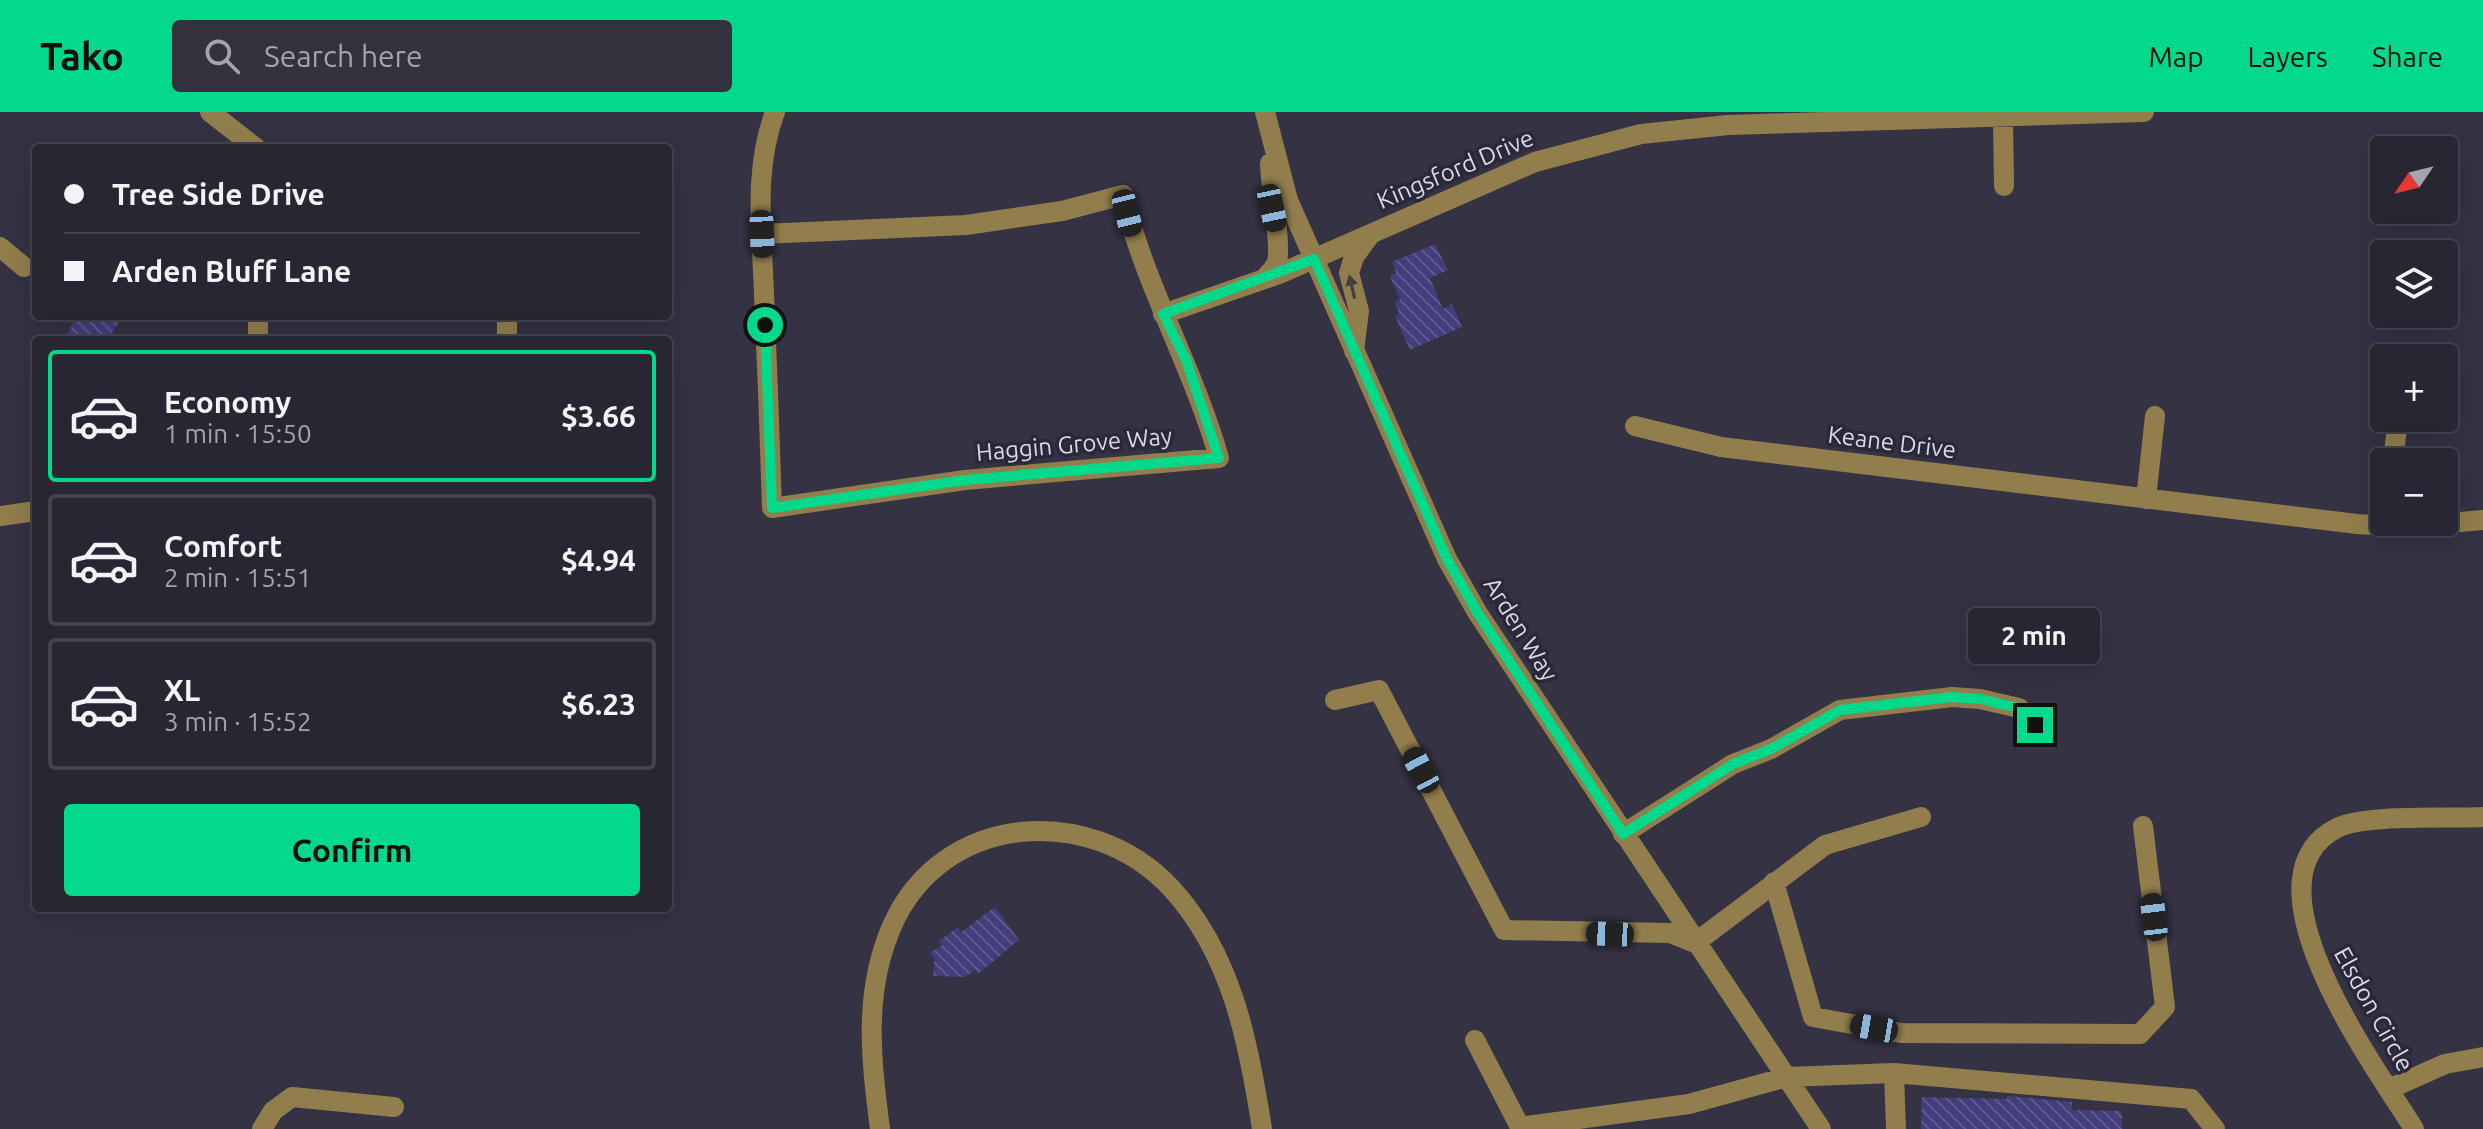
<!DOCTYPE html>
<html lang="en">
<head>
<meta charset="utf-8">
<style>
	body { margin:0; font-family:Ubuntu,sans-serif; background:#33323e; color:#f1f3f6; height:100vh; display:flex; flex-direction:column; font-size:30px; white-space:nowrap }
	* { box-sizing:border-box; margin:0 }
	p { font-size:26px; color:#a4a5ac }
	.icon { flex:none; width:44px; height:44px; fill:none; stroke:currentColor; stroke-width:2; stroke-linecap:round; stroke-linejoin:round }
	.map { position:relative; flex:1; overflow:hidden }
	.drawer { position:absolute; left:32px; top:224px; width:640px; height:576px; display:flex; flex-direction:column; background:#272632; border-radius:8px; box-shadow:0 8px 32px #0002,0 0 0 2px #43434d }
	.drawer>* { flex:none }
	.hud { position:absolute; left:32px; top:32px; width:640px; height:176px; border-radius:8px; box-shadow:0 8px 32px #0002,0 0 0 2px #43434d; display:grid; align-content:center; height:176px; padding:0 32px; background:#272632 }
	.needle { width:52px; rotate:235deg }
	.controls { position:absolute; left:2370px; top:24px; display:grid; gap:16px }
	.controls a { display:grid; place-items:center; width:88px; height:88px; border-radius:8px; background:#272632; box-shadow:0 8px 32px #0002,0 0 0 2px #43434d; font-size:40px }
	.end { position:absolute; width:36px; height:36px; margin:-18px; border:10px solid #02d98b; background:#111; box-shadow:0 0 0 4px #111 }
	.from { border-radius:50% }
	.bubble { position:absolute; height:56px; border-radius:8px; background:#272632; box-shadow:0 8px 32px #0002,0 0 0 2px #43434d; font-size:26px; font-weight:700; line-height:56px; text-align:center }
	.car { position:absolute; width:24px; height:48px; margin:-24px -12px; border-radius:10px; box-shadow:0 0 6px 2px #0007; background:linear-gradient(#222 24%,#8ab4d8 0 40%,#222 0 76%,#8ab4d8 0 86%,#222 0) }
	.hud b { display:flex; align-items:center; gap:28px; height:76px; font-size:30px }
	.hud b+b { border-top:2px solid #43434d }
	.hud i { width:20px; height:20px; background:#f1f3f6 }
	ul { padding:14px 0 0; list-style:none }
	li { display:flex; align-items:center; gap:24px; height:132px; margin:0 16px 12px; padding:0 16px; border:4px solid #43434d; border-radius:8px }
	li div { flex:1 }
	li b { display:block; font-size:30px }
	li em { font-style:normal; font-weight:700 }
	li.selected { border-color:#02d98b }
	li>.icon { width:72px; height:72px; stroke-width:1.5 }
	.action { display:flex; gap:16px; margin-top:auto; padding:16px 32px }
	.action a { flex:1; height:92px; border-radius:8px; background:#02d98b; color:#111; font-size:32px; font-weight:700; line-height:92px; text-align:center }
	header { display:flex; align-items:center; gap:48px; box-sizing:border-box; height:112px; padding:0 40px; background:#02d98b; color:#111 }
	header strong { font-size:38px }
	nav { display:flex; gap:44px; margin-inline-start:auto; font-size:28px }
	.search { width:560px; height:72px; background:#33323e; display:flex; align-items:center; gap:20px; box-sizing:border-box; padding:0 28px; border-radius:8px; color:#a4a5ac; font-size:30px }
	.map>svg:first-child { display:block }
</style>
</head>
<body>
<header>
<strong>Tako</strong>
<div class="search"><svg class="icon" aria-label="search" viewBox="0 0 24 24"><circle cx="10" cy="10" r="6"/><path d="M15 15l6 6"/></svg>Search here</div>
<nav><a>Map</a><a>Layers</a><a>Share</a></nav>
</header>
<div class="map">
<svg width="2483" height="1017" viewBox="0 0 2483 1017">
	<defs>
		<pattern id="building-back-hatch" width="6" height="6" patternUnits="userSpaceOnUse" patternTransform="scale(2)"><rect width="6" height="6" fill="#423d7b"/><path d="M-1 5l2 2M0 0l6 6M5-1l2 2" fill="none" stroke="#5d588e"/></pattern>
	</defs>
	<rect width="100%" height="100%" fill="#343243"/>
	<!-- building -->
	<path fill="url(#building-back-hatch)" d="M1435,132l13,26 -18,8 13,31 9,-5 10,23 -52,23 -15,-34 4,-2 -4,-12 5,-2 -10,-24 6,-3 -4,-11z
		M78,204h31l10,6 -11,18h-45z
		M995,795l24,33 -41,34 -3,-4 -10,7 -32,-1 1,-18 -4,-5 12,-8 -3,-4 19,-14 3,5z
		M2007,984l65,6v8l50,1v18h-201l1,-32 85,2z"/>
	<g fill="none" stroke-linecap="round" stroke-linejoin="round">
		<!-- minor -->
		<path stroke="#927e4c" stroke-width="20" d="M210,0l46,36
			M1265,0l23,88 159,359 30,53 344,517
			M2003,5l1,69
			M762,122l204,-9 96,-14 61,-16c22,91 70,172 96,263l-254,22 -193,28c-2,-71 -5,-143 -8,-214 -2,-60 -11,-124 11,-182
			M0,135l24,20
			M1264,167c4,-5 10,-10 12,-15 7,-13 -6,-78 -6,-101
			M1163,202l116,-40 256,-112 106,-28 87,-9 416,-13
			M507,204v24
			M258,228v-24
			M1354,239l5,-40 -10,-38 5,-16 16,-22
			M1635,314l86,21 636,77 48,3 78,-7
			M2393,350l5,-44
			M2146,387l9,-83
			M0,404l36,-5
			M1335,588l44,-10 125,240 166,3 25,10 130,-98 96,-28
			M1623,722l110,-70 38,-15 69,-39 112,-13 28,2 39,9 16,17
			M1774,770l39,135 88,16 239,1 25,-27 -22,-181
			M1475,928l45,87 169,-23 98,-27 107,-4 297,26 24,30
			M1894,961l2,56
			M2389,977l56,-25 38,-7
			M262,1017l11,-18 19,-14 102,10
			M880,1017c-9,-70 -17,-137 12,-203 50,-114 199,-124 279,-38 61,66 78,156 91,241
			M2414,1017c-36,-58 -178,-250 -77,-301 28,-14 111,-9 146,-11"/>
	</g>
	<!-- one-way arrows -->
	<defs><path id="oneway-solid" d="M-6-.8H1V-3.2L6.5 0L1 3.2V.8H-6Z" transform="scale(2)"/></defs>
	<use fill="#443e3e" href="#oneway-solid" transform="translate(1352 175) rotate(-103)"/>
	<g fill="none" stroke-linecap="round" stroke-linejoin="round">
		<!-- route -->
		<path stroke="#02d98b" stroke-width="10" d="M765,213l7,183 193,-28 254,-22 -33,-98 -23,-46 151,-55 133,300 30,53 146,222 110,-70 38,-15 69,-39 112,-13 28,2 39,9 16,17"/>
	</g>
	<g text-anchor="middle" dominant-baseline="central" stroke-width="7" stroke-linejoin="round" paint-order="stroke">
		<!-- street labels -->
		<g font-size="24" fill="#dad9e4" stroke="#2a2839">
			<text transform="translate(1455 57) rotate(-23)">Kingsford Drive</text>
			<text transform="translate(1892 330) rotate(7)">Keane Drive</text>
			<text transform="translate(1074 332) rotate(-5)">Haggin Grove Way</text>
			<text transform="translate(1521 517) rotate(58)">Arden Way</text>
			<text transform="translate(2374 897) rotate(61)">Elsdon Circle</text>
		</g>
	</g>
</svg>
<div class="controls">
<a><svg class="needle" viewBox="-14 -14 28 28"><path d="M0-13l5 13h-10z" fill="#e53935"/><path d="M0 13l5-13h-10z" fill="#a4a5ac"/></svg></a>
<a><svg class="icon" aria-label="layers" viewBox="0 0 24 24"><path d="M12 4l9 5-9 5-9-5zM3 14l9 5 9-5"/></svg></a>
<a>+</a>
<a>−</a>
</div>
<i class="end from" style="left:765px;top:213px"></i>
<i class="end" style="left:2035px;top:613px"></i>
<div class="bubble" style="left:1968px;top:496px;width:132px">2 min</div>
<i class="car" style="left:1272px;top:96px;rotate:168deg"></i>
<i class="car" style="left:1127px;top:101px;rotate:166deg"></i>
<i class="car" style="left:762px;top:122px;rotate:178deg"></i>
<i class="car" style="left:1421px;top:658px;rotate:332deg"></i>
<i class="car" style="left:2154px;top:805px;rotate:353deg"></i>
<i class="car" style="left:1610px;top:822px;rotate:272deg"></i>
<i class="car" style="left:1874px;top:916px;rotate:280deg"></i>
<div class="hud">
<b><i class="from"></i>Tree Side Drive</b>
<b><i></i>Arden Bluff Lane</b>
</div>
<section class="drawer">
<ul>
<li class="selected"><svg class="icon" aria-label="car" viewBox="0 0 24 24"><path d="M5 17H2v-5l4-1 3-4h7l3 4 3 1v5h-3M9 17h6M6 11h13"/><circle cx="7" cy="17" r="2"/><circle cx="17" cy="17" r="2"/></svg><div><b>Economy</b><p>1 min · 15:50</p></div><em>$3.66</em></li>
<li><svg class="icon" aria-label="car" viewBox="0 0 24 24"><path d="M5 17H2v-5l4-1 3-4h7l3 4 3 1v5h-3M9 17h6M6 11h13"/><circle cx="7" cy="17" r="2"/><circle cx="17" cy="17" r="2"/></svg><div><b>Comfort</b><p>2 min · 15:51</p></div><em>$4.94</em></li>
<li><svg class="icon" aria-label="car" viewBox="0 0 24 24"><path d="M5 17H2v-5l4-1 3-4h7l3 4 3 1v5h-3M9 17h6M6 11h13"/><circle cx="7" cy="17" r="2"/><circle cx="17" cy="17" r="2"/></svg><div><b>XL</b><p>3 min · 15:52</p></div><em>$6.23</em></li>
</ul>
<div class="action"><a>Confirm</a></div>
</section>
</div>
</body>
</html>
